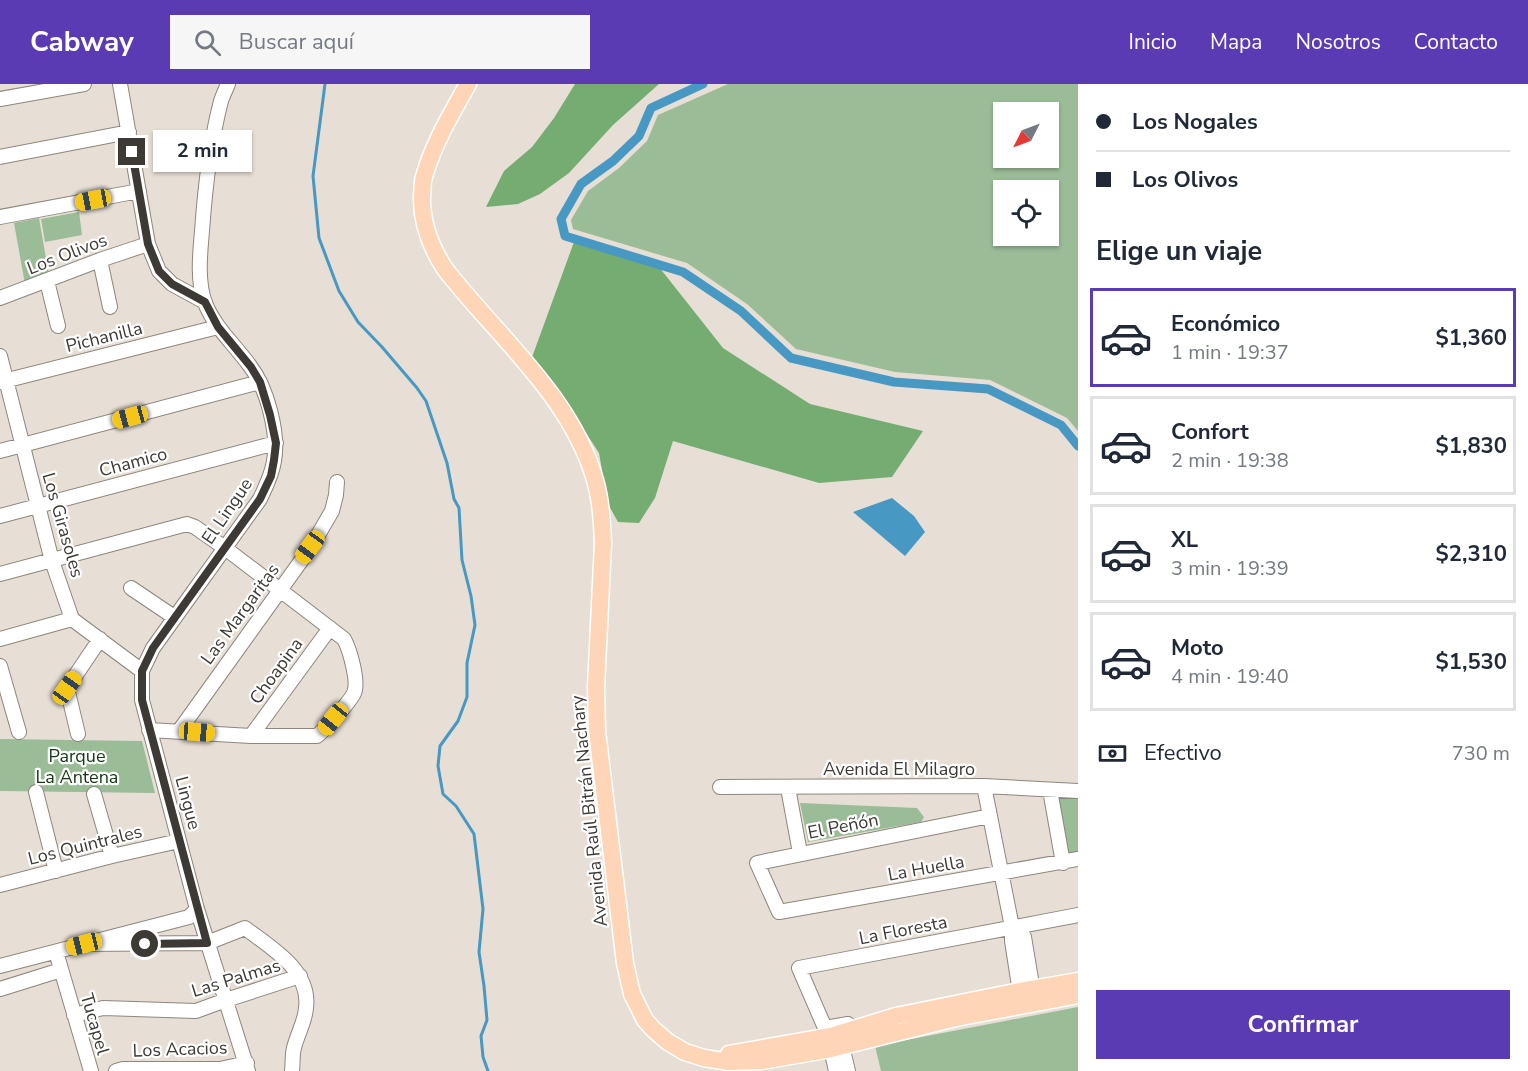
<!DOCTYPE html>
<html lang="es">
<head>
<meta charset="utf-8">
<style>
	body { margin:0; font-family:"Nunito Sans",sans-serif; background:#f6f6f7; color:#1f2937; height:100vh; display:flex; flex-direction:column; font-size:22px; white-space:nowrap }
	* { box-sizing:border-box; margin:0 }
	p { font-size:20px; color:#747a83 }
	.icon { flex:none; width:33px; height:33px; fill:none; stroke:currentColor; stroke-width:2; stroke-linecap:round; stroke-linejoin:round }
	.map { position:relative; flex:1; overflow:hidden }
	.drawer { display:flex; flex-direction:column; background:#fff; width:450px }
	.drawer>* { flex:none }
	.hud { display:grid; align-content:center; height:132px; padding:0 18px; background:#fff }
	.needle { width:39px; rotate:228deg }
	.controls { position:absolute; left:993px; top:18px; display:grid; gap:12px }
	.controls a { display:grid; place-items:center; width:66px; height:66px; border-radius:0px; background:#fff; box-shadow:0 2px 4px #0004; font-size:30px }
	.end { position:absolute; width:27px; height:27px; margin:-14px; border:8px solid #3d3a35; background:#fff; box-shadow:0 0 0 3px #fff }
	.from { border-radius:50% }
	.bubble { position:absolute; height:42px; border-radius:0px; background:#fff; box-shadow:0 2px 4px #0004; font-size:20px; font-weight:700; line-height:42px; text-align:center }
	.car { position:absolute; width:18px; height:36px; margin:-18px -9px; border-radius:8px; box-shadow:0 0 4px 2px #0007; background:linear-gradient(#f5c518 24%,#345 0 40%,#f5c518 0 76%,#345 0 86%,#f5c518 0) }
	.hud b { display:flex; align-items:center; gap:21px; height:57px; font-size:22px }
	.hud b+b { border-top:2px solid #e0e1e3 }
	.hud i { width:15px; height:15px; background:#1f2937 }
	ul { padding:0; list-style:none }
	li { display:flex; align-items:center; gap:18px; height:99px; margin:0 12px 9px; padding:0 6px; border:3px solid #e0e1e3; border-radius:0px }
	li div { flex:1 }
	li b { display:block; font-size:22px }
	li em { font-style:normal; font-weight:700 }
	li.current { border-color:#5b3bb3 }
	li>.icon { width:54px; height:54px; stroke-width:1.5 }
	h2 { padding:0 18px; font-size:27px; line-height:72px }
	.pay { display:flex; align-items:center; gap:15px; height:66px; padding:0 18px; font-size:22px }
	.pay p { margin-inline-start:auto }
	.button { display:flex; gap:12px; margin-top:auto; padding:12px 18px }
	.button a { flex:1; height:69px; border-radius:0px; background:#5b3bb3; color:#fff; font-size:24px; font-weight:700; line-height:69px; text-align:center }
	header { display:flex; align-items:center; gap:36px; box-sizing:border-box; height:84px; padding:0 30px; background:#5b3bb3; color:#fff }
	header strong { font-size:28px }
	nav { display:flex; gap:33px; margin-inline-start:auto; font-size:21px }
	.search { width:420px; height:54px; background:#f6f6f7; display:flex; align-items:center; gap:15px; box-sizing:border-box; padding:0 21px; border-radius:0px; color:#747a83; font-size:22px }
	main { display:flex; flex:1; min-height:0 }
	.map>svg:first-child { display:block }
</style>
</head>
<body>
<header>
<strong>Cabway</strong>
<div class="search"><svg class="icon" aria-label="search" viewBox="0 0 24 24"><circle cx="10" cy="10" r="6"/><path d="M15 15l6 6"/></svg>Buscar aquí</div>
<nav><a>Inicio</a><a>Mapa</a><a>Nosotros</a><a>Contacto</a></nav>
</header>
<main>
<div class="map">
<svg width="1078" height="987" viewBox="0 0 1078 987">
	<rect width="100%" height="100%" fill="#e7dfd5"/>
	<!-- green -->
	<path fill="#9abc97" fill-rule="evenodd" d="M728,0h350v347l-11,-13 -77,-38 -95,-8 -99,-23 -49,-45 -60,-41 -114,-34 -2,-9 17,-29 31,-23 28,-27 11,-26zM1004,28h44v46h-44zM1004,106h44v46h-44z
		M79,128l3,23 -37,7 -4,-23z
		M39,134l10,58 -24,8 -11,-61z
		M0,655l142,2 13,52 -155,-2z
		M1059,712h19v58l-11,2 -10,-55z
		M800,719l117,5 7,9 -3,5 -113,20z
		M1078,923v64h-197l-6,-25z"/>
	<!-- forest -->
	<path fill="#75ac72" d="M575,0h84l-46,41 -44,48 -29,21 -22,10 -32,3 18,-36 28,-24 22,-29z
		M574,158l85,25 64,81 87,56 113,27 -31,46 -73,6 -146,-42 -18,57 -16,25 -21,-1 -10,-18 -9,-51 -35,-54 -33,-39z"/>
	<!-- water -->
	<path fill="#4798c3" d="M892,414l22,18 11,16 -20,24 -52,-44z"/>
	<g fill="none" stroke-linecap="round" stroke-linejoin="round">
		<!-- stream -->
		<path stroke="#4798c3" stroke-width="3" d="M325,0l-12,92 6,62 20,53 19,31 24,25 35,41 9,13 21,62 7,36 5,9 3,52 9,36 4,29 -8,38v34l-9,24 -18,25 -2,20 5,28 13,12 18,28 9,75 -4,43 5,34 3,34 -6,16 2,21 5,14"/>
		<!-- canal -->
		<path stroke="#4798c3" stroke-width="9" d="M703,0l-52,24 -12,28 -26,25 -32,23 -20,35 4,17 118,36 58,39 50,47 103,24 94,7 73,36 17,21"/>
		<defs>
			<path id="minor" d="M120,0l28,160 11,27 13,13 33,18
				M228,0c-2,5 -5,11 -7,17 -11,42 -16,87 -19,130 -2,23 -5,50 3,72 10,25 30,42 45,63 17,22 29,67 24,95 -2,14 -8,25 -14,38l-107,149 -11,23v29l55,209 51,162
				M0,15l84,-15
				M0,73l129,-25
				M0,133l139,-26
				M100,176l10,47
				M47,197l11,45
				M0,214l100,-38 48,-16
				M0,272l52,205 20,58 70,52
				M0,298l218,-55
				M0,367l260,-69
				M0,432l276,-73
				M0,490l187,-50 8,3 30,21 119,91c6,11 15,43 10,54 -4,9 -29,36 -37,43h-66l-102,-6
				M131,504l43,29
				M0,555l72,-20
				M0,582l19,66
				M179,647l132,-184 21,-36 4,-16 1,-13
				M78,650l-11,-46 33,-49
				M251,652l79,-108
				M984,702l28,141v14l9,58
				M720,703l264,-1 94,5
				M788,704l12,65
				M1050,706l13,73
				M36,708l20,79
				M94,710l18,62
				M990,732l-233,47 22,49 299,-53
				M0,801l112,-29 67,-15
				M1012,843l12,10 10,60
				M84,860l123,-1 38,-15c26,20 66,42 61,80 -1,14 -9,27 -12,40 -2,7 -1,15 -2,23
				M56,868l35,119
				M0,882l189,-49 8,-8
				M0,905l61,-19
				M74,931l29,-7 93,3 30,-11 74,-24
				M848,940l-23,4 -26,-60 279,-53
				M831,957v8l5,22
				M836,957l6,5 6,25
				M116,987l7,-2h97l27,-6"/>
			<path id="major" d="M468,0c-16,29 -35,60 -44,93 -2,5 -1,12 -2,18 -1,28 8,51 23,74 52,67 126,127 150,211 6,21 7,42 8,63l-7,144 1,44 28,232 7,31 13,26 8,9 15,13 17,10 19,6 25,4 33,-1 69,-12 125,-31 122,-23
				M729,970l102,-18 65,-20 124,-25 58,-10"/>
		</defs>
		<!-- minor casing -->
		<use href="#minor" stroke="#8e867d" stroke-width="16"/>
		<!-- major casing -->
		<use href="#major" stroke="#fff" stroke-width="19"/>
		<!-- minor -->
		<use href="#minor" stroke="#fff" stroke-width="14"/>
		<!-- major -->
		<use href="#major" stroke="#fed5b6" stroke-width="16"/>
	</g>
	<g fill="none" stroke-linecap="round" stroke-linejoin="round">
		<!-- route -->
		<path stroke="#3d3a35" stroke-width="8" d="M132,68l16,92 11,27 13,13 33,18 13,25 33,40 9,15 10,33 6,28 -2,17 -3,16 -11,23 -107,149 -11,23v29l65,243 -62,1"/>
	</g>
	<g text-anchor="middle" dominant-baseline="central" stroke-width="4.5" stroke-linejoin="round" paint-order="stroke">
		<!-- street labels -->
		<g font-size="18" fill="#3d3a35" stroke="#fff">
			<text transform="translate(67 170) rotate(-21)">Los Olivos</text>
			<text transform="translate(104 253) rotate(-14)">Pichanilla</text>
			<text transform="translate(133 378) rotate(-15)">Chamico</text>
			<text transform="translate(227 427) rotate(-56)">El Lingue</text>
			<text transform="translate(63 441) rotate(74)">Los Girasoles</text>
			<text transform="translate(240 530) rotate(-54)">Las Margaritas</text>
			<text transform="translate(276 587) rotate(-54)">Choapina</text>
			<text x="899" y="685">Avenida El Milagro</text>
			<text transform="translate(188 719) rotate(75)">Lingue</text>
			<text transform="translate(589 727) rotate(-96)">Avenida Raúl Bitrán Nachary</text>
			<text transform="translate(843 742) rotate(-11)">El Peñón</text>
			<text transform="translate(85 761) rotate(-14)">Los Quintrales</text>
			<text transform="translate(926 784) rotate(-10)">La Huella</text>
			<text transform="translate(903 846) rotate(-11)">La Floresta</text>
			<text transform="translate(236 894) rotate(-17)">Las Palmas</text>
			<text transform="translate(95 940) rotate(74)">Tucapel</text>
			<text transform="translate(180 965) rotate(-2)">Los Acacios</text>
		</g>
		<!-- park labels -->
		<g font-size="18" fill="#123811" stroke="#fff">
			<text x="77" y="672">Parque<tspan x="77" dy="21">La Antena</tspan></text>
		</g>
	</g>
</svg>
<div class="controls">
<a><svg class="needle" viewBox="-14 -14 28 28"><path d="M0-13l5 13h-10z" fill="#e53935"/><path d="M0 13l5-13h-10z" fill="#747a83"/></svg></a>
<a><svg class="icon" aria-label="locate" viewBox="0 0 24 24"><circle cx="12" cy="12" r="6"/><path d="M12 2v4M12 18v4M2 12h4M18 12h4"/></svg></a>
</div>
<i class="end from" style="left:145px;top:860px"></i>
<i class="end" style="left:132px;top:68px"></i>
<div class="bubble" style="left:153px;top:46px;width:99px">2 min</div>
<i class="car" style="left:93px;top:116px;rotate:259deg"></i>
<i class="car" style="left:130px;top:333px;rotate:255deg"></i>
<i class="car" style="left:310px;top:463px;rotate:216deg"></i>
<i class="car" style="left:67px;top:604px;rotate:35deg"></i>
<i class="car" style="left:333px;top:635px;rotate:219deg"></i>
<i class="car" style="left:197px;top:648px;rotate:94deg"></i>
<i class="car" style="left:84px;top:860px;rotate:256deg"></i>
</div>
<section class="drawer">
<div class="hud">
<b><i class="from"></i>Los Nogales</b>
<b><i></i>Los Olivos</b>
</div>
<h2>Elige un viaje</h2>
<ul>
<li class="current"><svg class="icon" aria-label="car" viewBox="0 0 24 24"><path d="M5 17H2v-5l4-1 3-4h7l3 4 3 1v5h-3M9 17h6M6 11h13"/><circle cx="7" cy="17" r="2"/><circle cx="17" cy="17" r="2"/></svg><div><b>Económico</b><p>1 min · 19:37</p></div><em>$1,360</em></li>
<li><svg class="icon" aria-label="car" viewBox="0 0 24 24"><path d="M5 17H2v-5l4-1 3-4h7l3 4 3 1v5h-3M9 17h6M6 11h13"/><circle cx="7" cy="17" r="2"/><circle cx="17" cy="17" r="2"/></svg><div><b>Confort</b><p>2 min · 19:38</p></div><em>$1,830</em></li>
<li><svg class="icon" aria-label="car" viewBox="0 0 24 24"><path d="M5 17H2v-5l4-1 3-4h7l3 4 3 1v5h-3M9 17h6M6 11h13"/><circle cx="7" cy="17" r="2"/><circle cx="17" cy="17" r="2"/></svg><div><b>XL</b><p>3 min · 19:39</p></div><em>$2,310</em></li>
<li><svg class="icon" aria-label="car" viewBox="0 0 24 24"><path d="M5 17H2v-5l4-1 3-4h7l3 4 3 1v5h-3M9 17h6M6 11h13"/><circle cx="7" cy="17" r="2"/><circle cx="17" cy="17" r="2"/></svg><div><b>Moto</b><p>4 min · 19:40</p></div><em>$1,530</em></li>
</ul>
<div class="pay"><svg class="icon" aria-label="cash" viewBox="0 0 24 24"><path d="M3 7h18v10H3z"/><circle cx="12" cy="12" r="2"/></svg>Efectivo<p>730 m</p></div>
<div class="button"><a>Confirmar</a></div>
</section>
</main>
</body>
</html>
